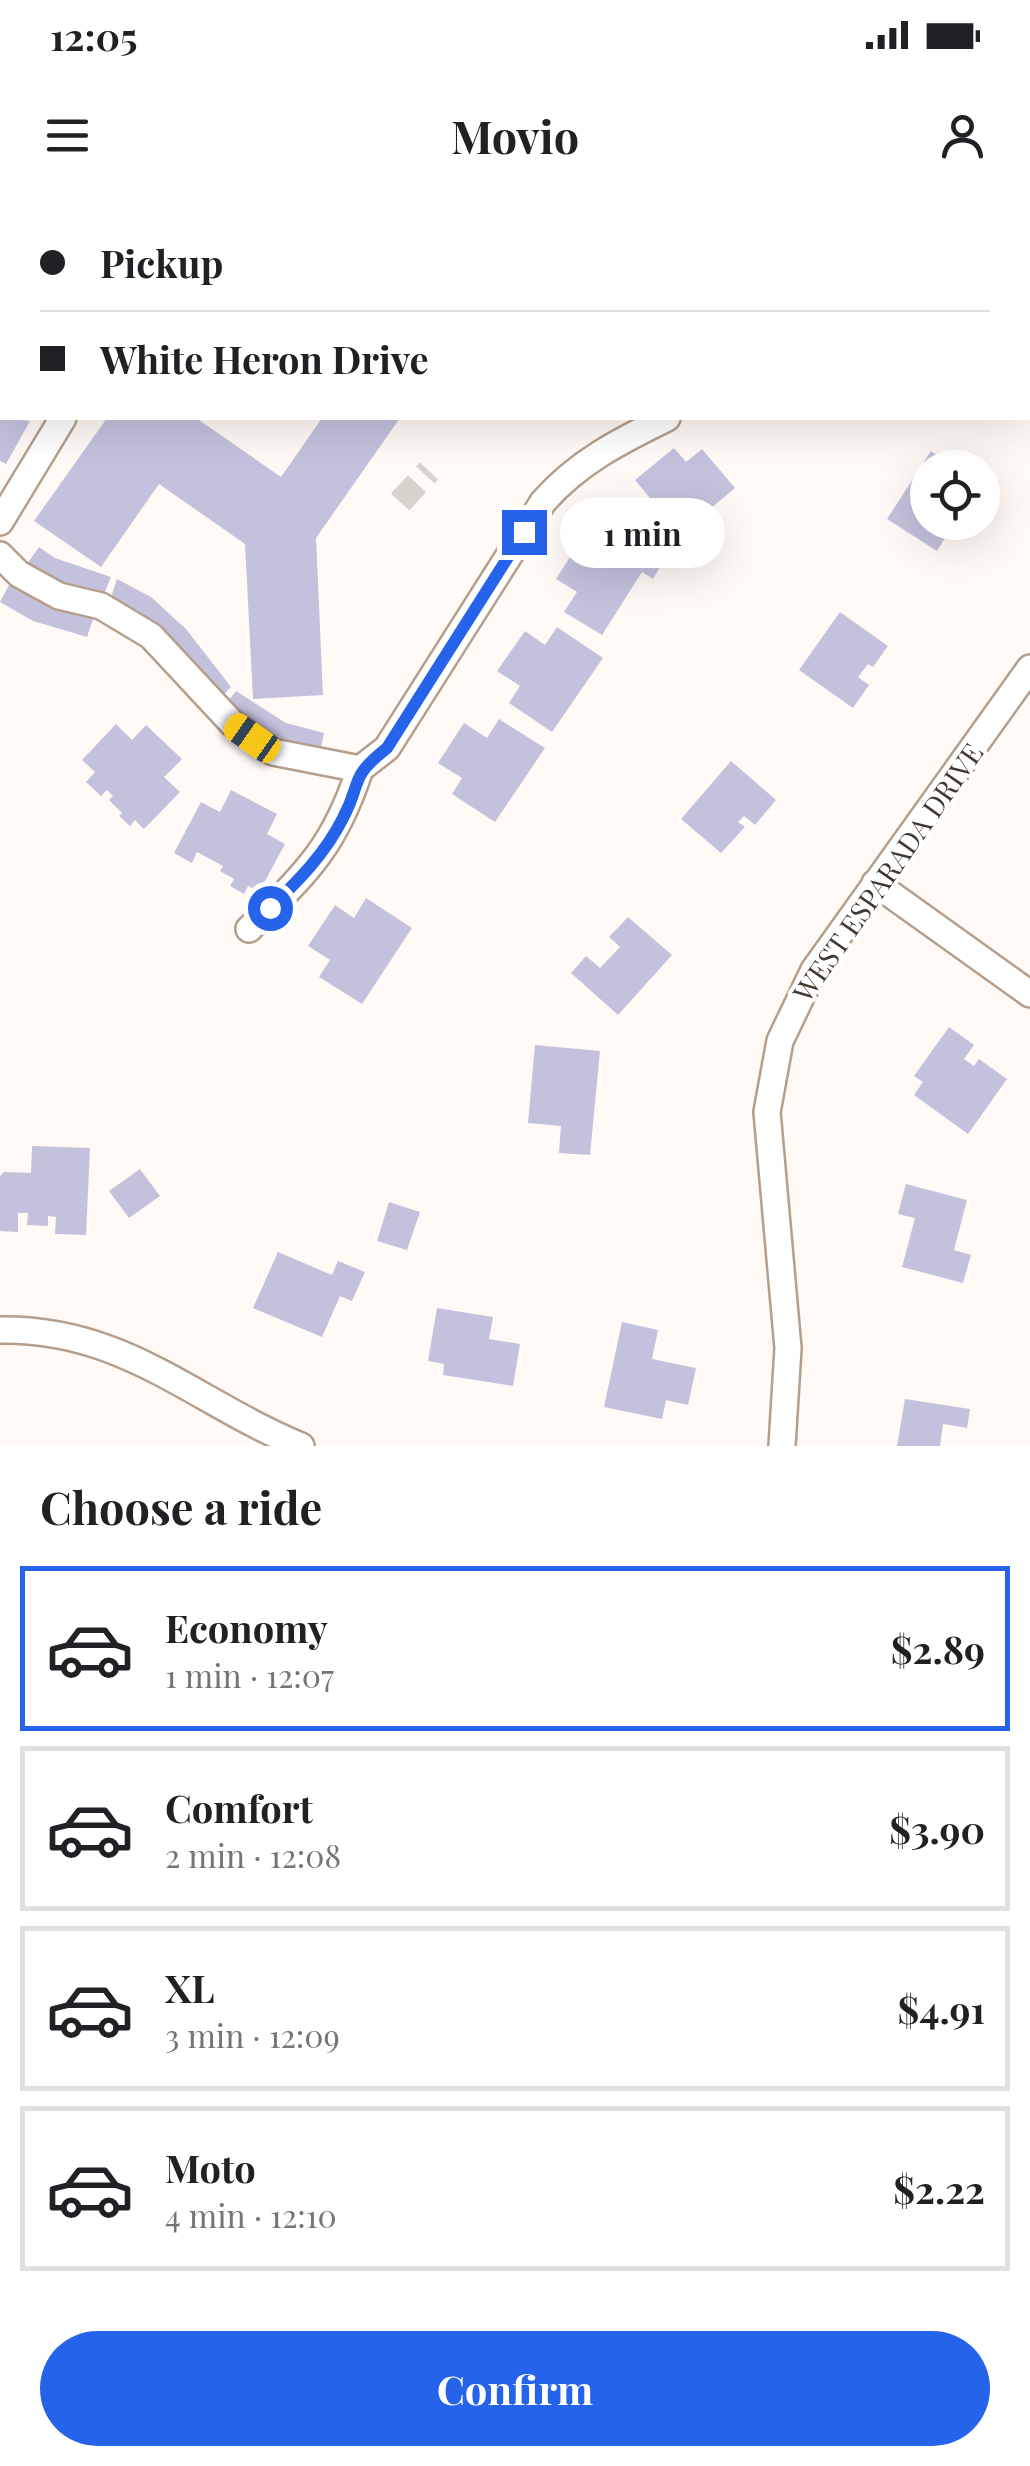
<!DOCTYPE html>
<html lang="en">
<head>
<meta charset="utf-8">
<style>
	body { margin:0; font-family:"Playfair Display",serif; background:#f6f6f6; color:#202124; height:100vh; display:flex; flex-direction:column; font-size:38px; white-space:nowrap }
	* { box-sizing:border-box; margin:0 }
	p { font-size:32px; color:#757577 }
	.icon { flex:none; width:55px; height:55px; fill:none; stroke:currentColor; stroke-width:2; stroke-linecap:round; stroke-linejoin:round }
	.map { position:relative; height:1246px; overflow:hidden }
	.panel { display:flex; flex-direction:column; background:#fff; flex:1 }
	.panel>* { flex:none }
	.top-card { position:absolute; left:0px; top:0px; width:1030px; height:220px; box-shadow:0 10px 40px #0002; display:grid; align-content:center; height:220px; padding:0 40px; background:#fff }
	.tools { position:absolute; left:910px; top:250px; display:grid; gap:20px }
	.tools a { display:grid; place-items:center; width:90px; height:90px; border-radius:50%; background:#fff; box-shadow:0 10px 40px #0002; font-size:50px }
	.end { position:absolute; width:45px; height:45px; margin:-22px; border:12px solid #2563eb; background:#fff; box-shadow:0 0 0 5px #fff }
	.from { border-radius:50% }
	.bubble { position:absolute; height:70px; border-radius:35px; background:#fff; box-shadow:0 10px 40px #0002; font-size:32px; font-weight:700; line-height:70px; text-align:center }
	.car { position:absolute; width:30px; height:60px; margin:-30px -15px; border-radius:12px; box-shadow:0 0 8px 2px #0007; background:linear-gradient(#f5c518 24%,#345 0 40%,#f5c518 0 76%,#345 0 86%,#f5c518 0) }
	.top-card b { display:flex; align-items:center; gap:35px; height:95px; font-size:38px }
	.top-card b+b { border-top:2px solid #e0e0e0 }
	.top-card i { width:25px; height:25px; background:#202124 }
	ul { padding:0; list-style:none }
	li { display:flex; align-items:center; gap:30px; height:165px; margin:0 20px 15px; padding:0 20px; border:5px solid #e0e0e0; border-radius:0px }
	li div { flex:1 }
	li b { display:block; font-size:38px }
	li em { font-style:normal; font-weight:700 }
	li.on { border-color:#2563eb }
	li>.icon { width:90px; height:90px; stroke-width:1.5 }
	h2 { padding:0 40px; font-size:45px; line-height:120px }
	.button { display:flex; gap:20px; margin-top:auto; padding:20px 40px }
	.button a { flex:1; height:115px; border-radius:60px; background:#2563eb; color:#fff; font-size:40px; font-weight:700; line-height:115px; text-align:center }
	.status { display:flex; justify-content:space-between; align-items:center; height:70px; padding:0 50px; background:#fff; direction:ltr }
	.status svg { height:28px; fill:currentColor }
	header { display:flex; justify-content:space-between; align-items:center; height:130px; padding:0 40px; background:#fff; font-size:45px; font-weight:700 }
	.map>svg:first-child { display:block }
</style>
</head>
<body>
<div class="status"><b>12:05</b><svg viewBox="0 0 49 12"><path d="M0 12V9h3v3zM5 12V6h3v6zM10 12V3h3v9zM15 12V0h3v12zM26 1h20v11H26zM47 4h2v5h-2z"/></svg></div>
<header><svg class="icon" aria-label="menu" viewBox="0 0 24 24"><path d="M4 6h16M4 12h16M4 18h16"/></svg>Movio<svg class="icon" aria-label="person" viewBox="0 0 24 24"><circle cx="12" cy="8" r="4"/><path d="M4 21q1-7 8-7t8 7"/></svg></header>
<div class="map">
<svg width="1030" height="1246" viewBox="0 0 1030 1246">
	<rect width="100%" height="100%" fill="#fffaf6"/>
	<!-- building -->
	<path fill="#c4c1dc" d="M0,218l30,3 -24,43 -6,-3z
		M107,218h93l-1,2 82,57 41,-59h78l-84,120 7,157 -70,4 -8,-155 -86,-60 -58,83 -67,-46z
		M674,248l12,14 16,-13 33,39 -68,57 -31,-36 14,-11 -15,-18z
		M931,251l26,17h-29v54h27l-18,29 -50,-32z
		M617,334l46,28 -10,17 -11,-7 -40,63 -38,-23 13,-20 -21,-13 25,-39 24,14z
		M39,347l16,11 56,19 -7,17 -37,-10 -40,-20z
		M117,379l34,18 35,32 45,58 -13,14 -66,-79 -41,-25z
		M9,385l33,18 51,16 -6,18 -54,-16 -33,-19z
		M840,412l48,34 -15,21 -5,-3 -10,13 11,8 -16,23 -54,-38z
		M557,427l46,31 -51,74 -43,-29 11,-17 -23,-15 28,-40 20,14z
		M236,491l50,32 38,10 -4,19 -53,-17 -43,-29z
		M499,519l46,29 -50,74 -43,-28 10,-16 -24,-15 26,-40 23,15z
		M116,524l16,16 14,-15 36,34 -18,18 16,15 -36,37 -9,-9 -5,6 -11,-10 3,-3 -13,-13 4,-4 -6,-6 -6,6 -15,-14 9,-10 -13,-12z
		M731,561l45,39 -21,25 -11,-9 -6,6 7,5 -24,26 -40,-34z
		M231,590l46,24 -10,20 18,10 -26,48 -11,-6 -4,8 -14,-8 4,-7 -14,-8 3,-5 -26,-14 -5,11 -18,-10 27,-51 19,10z
		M366,698l46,30 -50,76 -43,-27 11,-17 -22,-14 27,-41 19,13z
		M628,717l44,38 -54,60 -47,-42 15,-17 14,12 20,-21 -11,-10z
		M949,827l25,18 -10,14 10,7 5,-7 28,20 -39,55 -54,-39 9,-13 -9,-6z
		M535,845l65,6 -10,104 -31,-2 2,-27 -33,-3z
		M32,946l58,2 -4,87 -31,-1 1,-17 -8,-1v10l-21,-1 1,-12h-10v19l-18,-1v-55l4,-4 27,1z
		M140,969l20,27 -31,22 -20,-27z
		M906,984l61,16 -13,50 17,5 -8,28 -61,-16 13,-49 -17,-4z
		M389,1002l31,10 -13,38 -30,-9z
		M278,1052l54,23 6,-14 27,11 -13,29 -12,-5 -18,41 -69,-29z
		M437,1108l56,9 -4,22 31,5 -7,42 -70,-11 1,-11 -16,-3z
		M622,1122l36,8 -6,29 44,9 -8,37 -22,-5 -4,19 -58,-12z
		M905,1199l65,10 -3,19 -24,-4 -3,22h-43z"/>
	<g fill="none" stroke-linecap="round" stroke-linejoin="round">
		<!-- minor-tunnel -->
		<path stroke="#d9d3ce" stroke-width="25" stroke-dasharray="25 12" stroke-linecap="butt" d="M400,302l29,-31"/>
		<defs>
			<path id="minor" d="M166,2l1,-2
				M903,2l3,-2
				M0,322l63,-104
				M0,355l19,19 40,22 42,10 50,30 81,87 41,29 87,17 27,-21 156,-246c35,-40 77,-61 124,-84
				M875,683l155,111
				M249,729c58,-57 85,-81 111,-160
				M0,1130c125,-2 194,72 301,116
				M782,1246l6,-98 -21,-236 13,-71 34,-71 216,-302"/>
		</defs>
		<!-- minor casing -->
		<use href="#minor" stroke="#b59f8c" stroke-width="30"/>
		<!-- minor -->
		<use href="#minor" stroke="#fff" stroke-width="25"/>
	</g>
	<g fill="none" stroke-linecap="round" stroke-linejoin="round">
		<!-- route -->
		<path stroke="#2563eb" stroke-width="12" d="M270,708c29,-28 55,-54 73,-90 20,-38 5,-39 44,-70l137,-216"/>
	</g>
	<g text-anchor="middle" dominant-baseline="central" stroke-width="8" stroke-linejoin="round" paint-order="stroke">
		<!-- street labels -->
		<g font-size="28" fill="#413830" stroke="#fff">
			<text transform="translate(887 672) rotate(-55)">WEST ESPARADA DRIVE</text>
		</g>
	</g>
</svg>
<div class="tools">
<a><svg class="icon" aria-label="locate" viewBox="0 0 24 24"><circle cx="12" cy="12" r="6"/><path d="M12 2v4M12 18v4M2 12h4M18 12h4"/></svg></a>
</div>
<i class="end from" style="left:270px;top:708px"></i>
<i class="end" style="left:524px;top:332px"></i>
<div class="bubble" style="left:560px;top:298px;width:165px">1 min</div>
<i class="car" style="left:252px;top:538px;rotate:305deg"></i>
<div class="top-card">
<b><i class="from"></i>Pickup</b>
<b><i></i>White Heron Drive</b>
</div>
</div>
<section class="panel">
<h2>Choose a ride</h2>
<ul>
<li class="on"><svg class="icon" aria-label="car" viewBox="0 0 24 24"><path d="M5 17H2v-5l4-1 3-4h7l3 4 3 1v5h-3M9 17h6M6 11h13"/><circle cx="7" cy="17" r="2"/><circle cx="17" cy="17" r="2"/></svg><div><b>Economy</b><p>1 min · 12:07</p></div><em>$2.89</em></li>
<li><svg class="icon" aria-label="car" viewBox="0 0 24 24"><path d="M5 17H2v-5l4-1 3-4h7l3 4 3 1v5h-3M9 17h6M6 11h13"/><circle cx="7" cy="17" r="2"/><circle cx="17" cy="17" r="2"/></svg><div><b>Comfort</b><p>2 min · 12:08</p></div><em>$3.90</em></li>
<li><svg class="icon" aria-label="car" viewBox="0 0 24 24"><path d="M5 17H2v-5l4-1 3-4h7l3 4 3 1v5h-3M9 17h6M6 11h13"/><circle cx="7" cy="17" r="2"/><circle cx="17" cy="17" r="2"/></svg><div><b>XL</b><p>3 min · 12:09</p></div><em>$4.91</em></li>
<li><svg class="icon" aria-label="car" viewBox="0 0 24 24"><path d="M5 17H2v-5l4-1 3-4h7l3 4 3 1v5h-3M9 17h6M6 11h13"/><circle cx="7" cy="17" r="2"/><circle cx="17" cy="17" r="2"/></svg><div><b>Moto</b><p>4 min · 12:10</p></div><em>$2.22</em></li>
</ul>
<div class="button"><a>Confirm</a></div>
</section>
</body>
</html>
